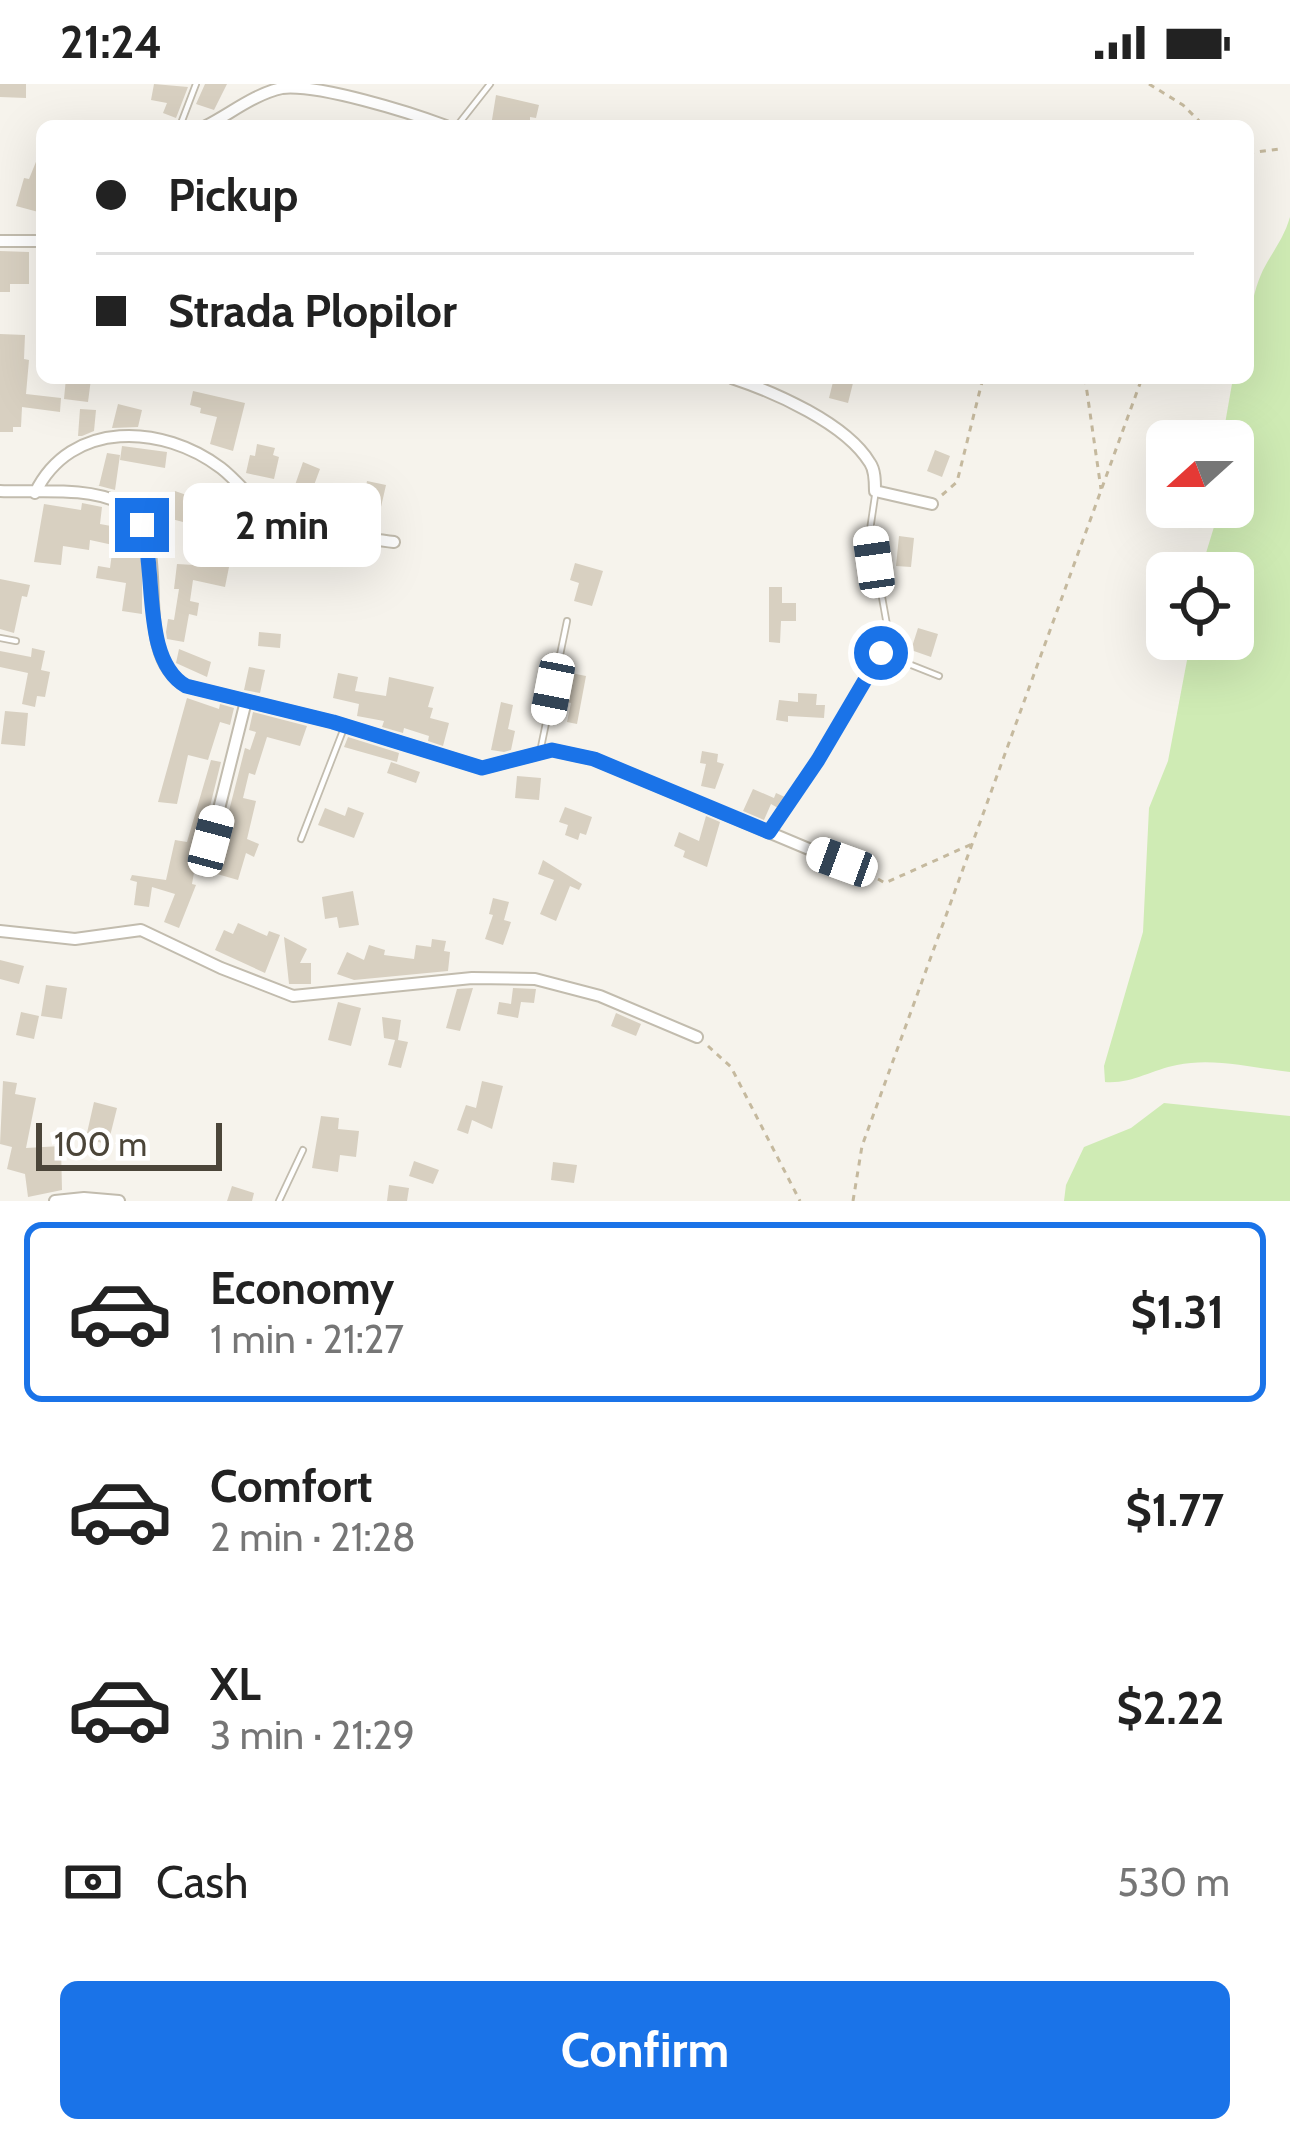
<!DOCTYPE html>
<html lang="en">
<head>
<meta charset="utf-8">
<style>
	body { margin:0; font-family:Cabin,sans-serif; background:#f2f2f2; color:#222; height:100vh; display:flex; flex-direction:column; font-size:45px; white-space:nowrap }
	* { box-sizing:border-box; margin:0 }
	p { font-size:39px; color:#767676 }
	.icon { flex:none; width:66px; height:66px; fill:none; stroke:currentColor; stroke-width:2; stroke-linecap:round; stroke-linejoin:round }
	.map { position:relative; height:1117px; overflow:hidden }
	.details { display:flex; flex-direction:column; background:#fff; flex:1 }
	.details>* { flex:none }
	.hud { position:absolute; left:36px; top:36px; width:1218px; height:264px; border-radius:18px; box-shadow:0 12px 48px #0002; display:grid; align-content:center; height:264px; padding:0 60px; background:#fff }
	.needle { width:78px; rotate:249deg }
	.controls { position:absolute; left:1146px; top:336px; display:grid; gap:24px }
	.controls a { display:grid; place-items:center; width:108px; height:108px; border-radius:18px; background:#fff; box-shadow:0 12px 48px #0002; font-size:60px }
	.scale { position:absolute; left:36px; bottom:30px; width:186px; box-sizing:border-box; padding-left:12px; border:6px solid #4b4539; border-top:0; font-size:33px; line-height:42px; white-space:nowrap; color:#4b4539; -webkit-text-stroke:9px #fff; paint-order:stroke }
	.end { position:absolute; width:54px; height:54px; margin:-27px; border:15px solid #1a73e8; background:#fff; box-shadow:0 0 0 6px #fff }
	.from { border-radius:50% }
	.bubble { position:absolute; height:84px; border-radius:18px; background:#fff; box-shadow:0 12px 48px #0002; font-size:39px; font-weight:800; line-height:84px; text-align:center }
	.car { position:absolute; width:36px; height:72px; margin:-36px -18px; border-radius:15px; box-shadow:0 0 9px 3px #0007; background:linear-gradient(#fff 24%,#345 0 40%,#fff 0 76%,#345 0 86%,#fff 0) }
	.hud b { display:flex; align-items:center; gap:42px; height:114px; font-size:45px }
	.hud b+b { border-top:3px solid #e0e0e0 }
	.hud i { width:30px; height:30px; background:#222 }
	ul { padding:21px 0 0; list-style:none }
	li { display:flex; align-items:center; gap:36px; height:180px; margin:0 24px 18px; padding:0 36px; border:6px solid transparent; border-radius:18px }
	li div { flex:1 }
	li b { display:block; font-size:45px }
	li em { font-style:normal; font-weight:800 }
	li.on { border-color:#1a73e8 }
	li>.icon { width:108px; height:108px; stroke-width:1.5 }
	.pay { display:flex; align-items:center; gap:30px; height:132px; padding:0 60px; font-size:45px }
	.pay p { margin-inline-start:auto }
	.action { display:flex; gap:24px; margin-top:auto; padding:24px 60px }
	.action a { flex:1; height:138px; border-radius:18px; background:#1a73e8; color:#fff; font-size:48px; font-weight:800; line-height:138px; text-align:center }
	.status { display:flex; justify-content:space-between; align-items:center; height:84px; padding:0 60px; background:#fff; direction:ltr }
	.status svg { height:33px; fill:currentColor }
	.map>svg:first-child { display:block }
</style>
</head>
<body>
<div class="status"><b>21:24</b><svg viewBox="0 0 49 12"><path d="M0 12V9h3v3zM5 12V6h3v6zM10 12V3h3v9zM15 12V0h3v12zM26 1h20v11H26zM47 4h2v5h-2z"/></svg></div>
<div class="map">
<svg width="1290" height="1117" viewBox="0 0 1290 1117">
	<rect width="100%" height="100%" fill="#f6f3ec"/>
	<!-- green -->
	<path fill="#cfebb4" d="M1290,133v855c-36,-4 -77,-15 -113,-7 -26,5 -45,19 -72,17l-1,-16 39,-134 6,-124 19,-47 23,-122h42v-66h-33l20,-66h13v-66h-11l11,-63h15c0,-36 -1,-74 15,-108 10,-19 21,-32 27,-53z
		M1164,1019l126,13v85h-226l2,-16 18,-38 47,-19z"/>
	<!-- building -->
	<path fill="#d8d0c1" d="M0,0h26v14l-26,-1z
		M154,0l34,3 -12,31 -13,-5 4,-10 -16,-3z
		M205,0h22l-13,26 -18,-6z
		M496,11l43,10 -3,13 -6,-1v9h-39z
		M42,63v66l-26,-7 8,-28 5,1z
		M0,167l29,1v32h-19v8h-10z
		M0,250l25,1 -1,24 5,1 -3,34 35,4 -1,14 -38,-5 -1,20h-8v5h-13z
		M66,294l25,1 -3,23 -24,-3z
		M834,294l19,5 -5,20 -19,-5z
		M193,307l52,12 -12,48 -23,-7 7,-27 -17,-4 1,-5 -11,-3z
		M118,320l24,6 -4,17 -26,1z
		M80,325l16,1 -2,21 -12,5h-4z
		M257,360l18,4 -2,7 6,2 -5,22 -28,-6 4,-18 5,1z
		M122,362l45,6 -2,16 -45,-8z
		M935,366l15,6 -8,21 -15,-6z
		M107,369l13,2 -5,35 -19,-5 3,1z
		M303,378l17,7 -13,35 20,7 8,-24 29,10 3,-16 19,4 -10,44 -24,-7 -2,5 -38,-6 -26,-10z
		M175,407l37,13 -6,24 -42,-11 3,-17 7,1z
		M82,419l20,4 -2,17 33,6 9,35v49l-20,-3 4,-28 -30,-5 2,-12 12,2 3,-23 -23,-5 -1,10 -26,-4 -2,19 -27,-3 10,-58 37,6z
		M249,440l13,3 -3,14 19,4 -4,21 -16,-3 2,-10 -11,-3 2,-8 -5,-1z
		M295,452l35,8 -3,9 -34,-11z
		M899,452l15,2 -3,29 -15,-1z
		M575,479l28,8 -11,35 -18,-5 5,-18 -9,-3z
		M177,480l52,3 -4,20 -32,-7 -3,21 9,2 -2,13 -8,-2 -5,28 -17,-3 -1,-7 2,-13 6,1 5,-31h-5z
		M0,495l30,6 -3,12 -5,-1 -8,37 -14,-4z
		M769,503h13v16h14v18h-15l-1,22 -11,-1z
		M918,544l20,6 -7,23 -20,-7z
		M259,548l22,2 -1,14 -22,-2z
		M32,564l13,3 -4,19 9,2 -5,25 -8,-1 -2,11 -13,-3 6,-31 -28,-6v-16l31,6z
		M179,565l32,13 -4,15 -31,-14z
		M249,583l16,3 -5,23 -16,-3z
		M566,588l20,4 -9,48 -10,-2 4,-19 -11,-2z
		M338,589l20,4 -3,14 31,5 3,-19 45,10 -6,20 5,1 -3,10 19,5 -6,23 -15,-5 1,-5 -25,-8 -1,5 -21,-6 2,-6 -27,-5 2,-12 -26,-6z
		M798,609l19,1 -1,11h9l-1,13 -36,-2v6l-12,-2 3,-20 19,2z
		M187,614l32,11 1,-5 14,4 -4,17 -10,-3 -12,38 -20,-5 -11,49 -19,-2z
		M501,618l12,3 -5,24 7,2 -4,19 -7,2 -13,-2z
		M5,627l23,2 -3,33 -24,-2z
		M253,628l54,14 -7,20 -33,-9 -12,38 -6,-2 -6,25 13,3 -9,38 12,5 -5,13 -8,-4 -8,27 -21,-6 1,-7 -3,-1 30,-118 5,2 6,-18 -7,-2z
		M348,653l51,16 -2,9 -53,-15z
		M702,667l16,3 -1,8 7,2 -9,25 -14,-3 5,-22 -6,-1z
		M211,676l10,2 -26,105 -3,17 4,1 -17,43 -15,-6 11,-28 -23,-7 -3,20 -15,-2 3,-23 -7,-2 2,-5 34,5 9,-40 12,2z
		M391,678l29,10 -4,11 -29,-10z
		M517,692l24,2 -2,22 -24,-2z
		M753,705l21,9 2,-5 9,4 -7,11 -7,-4 -7,16 -21,-9z
		M348,723l16,6 -10,25 -36,-13 7,-17 20,8z
		M565,723l27,10 -6,18 -6,-2 -2,7 -13,-5 3,-10 -9,-3z
		M706,732l14,6 -13,45 -24,-10 2,-6 -11,-5 5,-14 20,9z
		M543,776l39,24 -3,6 -9,-4 -14,35 -16,-7 14,-34 -16,-6z
		M353,807l6,34 -20,3 -2,-11 -12,2 -3,-22z
		M493,814l16,4 -5,18 7,2 -8,23 -18,-6 8,-24 -4,-1z
		M238,839l29,13 2,-5 11,4 -15,38 -50,-23 9,-20 9,4z
		M284,853l23,12 -7,14h11v21h-22z
		M432,855l14,2 -2,10 6,1 -2,19 -94,9 -17,-6 10,-22 17,8 5,-15 16,5 -1,5 30,4 2,-14 15,2z
		M0,876l24,6 -5,18 -19,-5z
		M46,901l21,3 -5,31 -21,-3z
		M473,904l-13,43 -14,-3 11,-39z
		M513,904l23,1 -2,14 -13,-1 -3,16 -21,-4 2,-12 12,2z
		M338,918l23,6 -10,38 -23,-6z
		M21,928l18,4 -5,23 -18,-4z
		M616,929l25,11 -5,12 -25,-10z
		M382,933l19,3 -3,20 10,2 -7,26 -13,-3 7,-25 -11,-2z
		M3,997l14,2 -2,11 21,4 -10,50 35,-2 1,44 -34,7 -3,-23 -18,-5 5,-22 -12,-3z
		M482,997l21,5 -11,43 -20,-9 -4,14 -11,-4 9,-25 10,3z
		M94,1018l23,6 -9,36 -10,-2 1,-6 -12,-3z
		M321,1032l18,2 -1,11 21,2 -3,26 -16,-2 -2,17 -26,-4z
		M414,1077l25,9 -6,14 -24,-8z
		M553,1078l24,3 -3,18 -23,-3z
		M389,1101l20,3 -2,13h-20z
		M232,1102l22,7 -2,8h-25z"/>
	<g fill="none" stroke-linecap="round" stroke-linejoin="round">
		<defs>
			<path id="service" d="M180,42l16,-42
				M457,42l33,-42
				M0,554l16,3
				M881,569l58,23
				M540,668l27,-131
				M769,749l49,-73 63,-107 6,-28 -17,-95 5,-34
				M301,755l43,-111
				M279,1117l24,-51"/>
			<path id="minor" d="M206,42c24,-12 48,-32 76,-38 37,-4 127,24 164,38
				M0,157h42
				M732,294c42,14 114,45 138,85 5,7 5,18 5,28l57,13
				M0,407c37,2 86,-5 120,12 61,29 4,147 66,183l147,36 149,46 70,-18 42,9 272,114
				M35,409c36,-74 128,-69 186,-25 22,17 37,43 63,54 32,14 75,15 110,20
				M204,785l42,-168
				M0,847l75,8 66,-9 80,38 72,28 179,-18 63,1 65,17 97,41
				M55,1117l29,-3 35,3"/>
		</defs>
		<!-- service casing -->
		<use href="#service" stroke="#c2bcae" stroke-width="8"/>
		<!-- minor casing -->
		<use href="#minor" stroke="#c2bcae" stroke-width="14"/>
		<!-- path -->
		<path stroke="#c5b99e" stroke-width="3" stroke-dasharray="6 6" stroke-linecap="butt" d="M1149,0l34,21 21,21
			M1248,69l31,-4
			M1085,294l16,111
			M942,411l15,-13 26,-104
			M878,795l7,4 87,-39
			M708,962l23,21 69,134
			M853,1117l9,-55 280,-768"/>
		<!-- service -->
		<use href="#service" stroke="#fff" stroke-width="4.5"/>
		<!-- minor -->
		<use href="#minor" stroke="#fff" stroke-width="10"/>
	</g>
	<g fill="none" stroke-linecap="round" stroke-linejoin="round">
		<!-- route -->
		<path stroke="#1a73e8" stroke-width="15" d="M142,441c15,47 -1,135 44,161l147,36 149,46 70,-18 42,9 175,73 49,-72 63,-107"/>
	</g>
</svg>
<div class="controls">
<a><svg class="needle" viewBox="-14 -14 28 28"><path d="M0-13l5 13h-10z" fill="#e53935"/><path d="M0 13l5-13h-10z" fill="#767676"/></svg></a>
<a><svg class="icon" aria-label="locate" viewBox="0 0 24 24"><circle cx="12" cy="12" r="6"/><path d="M12 2v4M12 18v4M2 12h4M18 12h4"/></svg></a>
</div>
<div class="scale">100 m</div>
<i class="end from" style="left:881px;top:569px"></i>
<i class="end" style="left:142px;top:441px"></i>
<div class="bubble" style="left:183px;top:399px;width:198px">2 min</div>
<i class="car" style="left:874px;top:478px;rotate:352deg"></i>
<i class="car" style="left:553px;top:605px;rotate:191deg"></i>
<i class="car" style="left:211px;top:757px;rotate:15deg"></i>
<i class="car" style="left:842px;top:778px;rotate:290deg"></i>
<div class="hud">
<b><i class="from"></i>Pickup</b>
<b><i></i>Strada Plopilor</b>
</div>
</div>
<section class="details">
<ul>
<li class="on"><svg class="icon" aria-label="car" viewBox="0 0 24 24"><path d="M5 17H2v-5l4-1 3-4h7l3 4 3 1v5h-3M9 17h6M6 11h13"/><circle cx="7" cy="17" r="2"/><circle cx="17" cy="17" r="2"/></svg><div><b>Economy</b><p>1 min · 21:27</p></div><em>$1.31</em></li>
<li><svg class="icon" aria-label="car" viewBox="0 0 24 24"><path d="M5 17H2v-5l4-1 3-4h7l3 4 3 1v5h-3M9 17h6M6 11h13"/><circle cx="7" cy="17" r="2"/><circle cx="17" cy="17" r="2"/></svg><div><b>Comfort</b><p>2 min · 21:28</p></div><em>$1.77</em></li>
<li><svg class="icon" aria-label="car" viewBox="0 0 24 24"><path d="M5 17H2v-5l4-1 3-4h7l3 4 3 1v5h-3M9 17h6M6 11h13"/><circle cx="7" cy="17" r="2"/><circle cx="17" cy="17" r="2"/></svg><div><b>XL</b><p>3 min · 21:29</p></div><em>$2.22</em></li>
</ul>
<div class="pay"><svg class="icon" aria-label="cash" viewBox="0 0 24 24"><path d="M3 7h18v10H3z"/><circle cx="12" cy="12" r="2"/></svg>Cash<p>530 m</p></div>
<div class="action"><a>Confirm</a></div>
</section>
</body>
</html>
